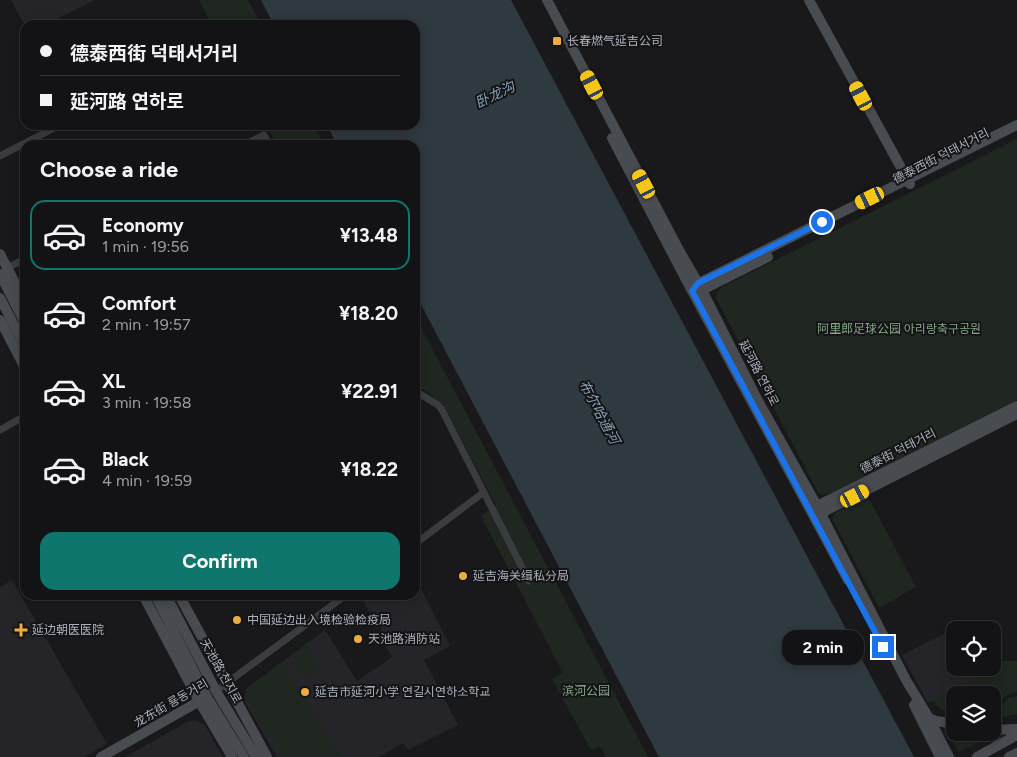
<!DOCTYPE html>
<html lang="en">
<head>
<meta charset="utf-8">
<style>
	body { margin:0; font-family:Figtree,"Noto Sans SC","Noto Sans KR",sans-serif; background:#1c1c1e; color:#f1f3f6; height:100vh; display:flex; flex-direction:column; font-size:19px; white-space:nowrap }
	* { box-sizing:border-box; margin:0 }
	p { font-size:16px; color:#9d9ea0 }
	.icon { flex:none; width:28px; height:28px; fill:none; stroke:currentColor; stroke-width:2; stroke-linecap:round; stroke-linejoin:round }
	.map { position:relative; flex:1; overflow:hidden }
	.details { position:absolute; left:20px; top:140px; width:400px; height:460px; display:flex; flex-direction:column; background:#131315; border-radius:15px; box-shadow:0 2px 12px #0003,0 0 0 1px #323234 }
	.details>* { flex:none }
	.banner { position:absolute; left:20px; top:20px; width:400px; height:110px; border-radius:15px; box-shadow:0 2px 12px #0003,0 0 0 1px #323234; display:grid; align-content:center; height:110px; padding:0 20px; background:#131315 }
	.fabs { position:absolute; left:946px; top:621px; display:grid; gap:10px }
	.fabs a { display:grid; place-items:center; width:55px; height:55px; border-radius:10px; background:#131315; box-shadow:0 2px 12px #0003,0 0 0 1px #323234; font-size:25px }
	.end { position:absolute; width:22px; height:22px; margin:-11px; border:6px solid #1a73e8; background:#fff; box-shadow:0 0 0 2px #fff }
	.from { border-radius:50% }
	.bubble { position:absolute; height:35px; border-radius:15px; background:#131315; box-shadow:0 2px 12px #0003,0 0 0 1px #323234; font-size:16px; font-weight:700; line-height:35px; text-align:center }
	.car { position:absolute; width:15px; height:30px; margin:-15px -8px; border-radius:6px; box-shadow:0 0 4px 1px #0007; background:linear-gradient(#f5c518 24%,#345 0 40%,#f5c518 0 76%,#345 0 86%,#f5c518 0) }
	.banner b { display:flex; align-items:center; gap:18px; height:48px; font-size:19px }
	.banner b+b { border-top:1px solid #323234 }
	.banner i { width:12px; height:12px; background:#f1f3f6 }
	ul { padding:0; list-style:none }
	li { display:flex; align-items:center; gap:15px; height:70px; margin:0 10px 8px; padding:0 10px; border:2px solid transparent; border-radius:15px }
	li div { flex:1 }
	li b { display:block; font-size:19px }
	li em { font-style:normal; font-weight:700 }
	li.current { border-color:#0f766e }
	li>.icon { width:45px; height:45px; stroke-width:1.5 }
	h2 { padding:0 20px; font-size:22px; line-height:60px }
	.primary-button { display:flex; gap:10px; margin-top:auto; padding:10px 20px }
	.primary-button a { flex:1; height:58px; border-radius:15px; background:#0f766e; color:#fff; font-size:20px; font-weight:700; line-height:58px; text-align:center }
	.map>svg:first-child { display:block }
</style>
</head>
<body>
<div class="map">
<svg width="1017" height="757" viewBox="0 0 1017 757">
	<rect width="100%" height="100%" fill="#19191c"/>
	<!-- built -->
	<path fill="#252529" d="M11,0h84l-50,25 -20,1z
		M415,577l35,69 -26,14 34,65 -50,25 -5,-7 -24,14h-102l-32,-55 1,-13 79,-59 32,51 35,-24 -14,-23 4,-5 -23,-32 2,-2h54z
		M12,580l95,164 -23,13h-84v-170z
		M957,627l1,3h-3v38h22l4,8 -53,27 -26,-48z
		M195,720l10,5 18,32h-98l64,-36z"/>
	<!-- green -->
	<path fill="#1f2720" d="M199,0h49l13,25h-49z
		M266,125h48l10,20h-47z
		M1017,139v261l-186,93 -8,2 -4,-1 -103,-196 1,-5 3,-5z
		M415,316l233,441h-42l-6,-11 -9,4 -39,-71 11,-6 -82,-157 15,-11 -53,-100 -14,-12 -14,-8z
		M868,497l48,90 -37,21 -47,-90 3,-5z
		M309,641l2,3 -4,3 13,22 -17,10 -9,-15 4,-2 -5,-8z
		M1004,661h13v30l-11,5 -13,12 -1,-13h-37v17c-10,-2 -17,-1 -22,-12l48,-24 -3,-8h14l1,-5z
		M280,663l6,9 -15,9 2,3 16,-10 8,14 2,-1 41,70h-58l-36,-61v-7z
		M1017,696v18l-18,4 -2,-9 11,-11z
		M943,726l12,2v4l24,1 15,2 -35,17z"/>
	<!-- water -->
	<path fill="#2f3940" d="M261,0h250l403,757h-255l-244,-464v-148h-78l-10,-20h88v-100h-141z"/>
	<g fill="none" stroke-linecap="round" stroke-linejoin="round">
		<!-- street -->
		<path stroke="#3a3c40" stroke-width="7" d="M244,145l20,-10 5,10
			M0,156l60,-31
			M5,269l20,-10
			M415,391l23,14 4,5 87,171
			M0,430l25,-14
			M415,544l69,-52
			M216,691l130,-96"/>
		<!-- secondary -->
		<path stroke="#484b50" stroke-width="10" d="M547,0l132,250 23,40 55,109 60,107 89,174 23,38 20,39
			M809,0l101,184
			M612,138l80,153 156,289
			M0,254l25,48
			M0,274l25,49
			M694,288l5,-5 318,-158
			M698,290h4l66,-33
			M0,298l25,48
			M0,320l25,48
			M813,510l4,-4 200,-100
			M814,513l11,-2 192,-97
			M143,595l56,106 33,56
			M155,595l52,102 37,60
			M166,595l50,96 40,66
			M179,595l88,162
			M914,705l26,52
			M929,718l7,3 19,3
			M992,730l25,-1
			M101,757l104,-59
			M977,757l40,-22
			M1009,757l8,-4"/>
	</g>
	<g fill="none" stroke-linecap="round" stroke-linejoin="round">
		<!-- route -->
		<path stroke="#1a73e8" stroke-width="6" d="M822,222l-124,61 -6,8 191,356"/>
	</g>
	<!-- markers -->
	<g fill="#eeac3f" stroke="#141417" stroke-width="2">
		<rect x="552" y="36" width="10" height="10" rx="2.5"/>
		<circle cx="463" cy="576" r="5"/>
		<circle cx="237" cy="620" r="5"/>
		<path d="M18.5 622.5h5v5h5v5h-5v5h-5v-5h-5v-5h5z"/>
		<circle cx="358" cy="639" r="5"/>
		<circle cx="305" cy="692" r="5"/>
	</g>
	<g text-anchor="middle" dominant-baseline="central" stroke-width="4" stroke-linejoin="round" paint-order="stroke">
		<!-- poi labels -->
		<g font-size="12" fill="#acb1bb" stroke="#141417" text-anchor="start">
			<text x="567" y="41">长春燃气延吉公司</text>
			<text x="473" y="576">延吉海关缉私分局</text>
			<text x="247" y="620">中国延边出入境检验检疫局</text>
			<text x="32" y="630">延边朝医医院</text>
			<text x="368" y="639">天池路消防站</text>
			<text x="315" y="692">延吉市延河小学 연길시연하소학교</text>
		</g>
		<!-- street labels -->
		<g font-size="12" fill="#acb1bb" stroke="#141417">
			<text transform="translate(941 156) rotate(-27)">德泰西街 덕태서거리</text>
			<text transform="translate(759 373) rotate(63)">延河路 연하로</text>
			<text transform="translate(898 451) rotate(-27)">德泰街 덕태거리</text>
			<text transform="translate(221 671) rotate(61)">天池路 천지로</text>
			<text transform="translate(171 703) rotate(-30)">龙东街 룡동거리</text>
		</g>
		<!-- park labels -->
		<g font-size="12" fill="#84a584" stroke="#141417">
			<text x="899" y="329">阿里郎足球公园 아리랑축구공원</text>
			<text x="586" y="691">滨河公园</text>
		</g>
		<!-- water labels -->
		<g font-size="14" font-style="italic" fill="#85a0b4" stroke="#141417">
			<text transform="translate(495 95) rotate(-26)">卧龙沟</text>
			<text transform="translate(599 412) rotate(62)">布尔哈通河</text>
		</g>
	</g>
</svg>
<div class="fabs">
<a><svg class="icon" aria-label="locate" viewBox="0 0 24 24"><circle cx="12" cy="12" r="6"/><path d="M12 2v4M12 18v4M2 12h4M18 12h4"/></svg></a>
<a><svg class="icon" aria-label="layers" viewBox="0 0 24 24"><path d="M12 4l9 5-9 5-9-5zM3 14l9 5 9-5"/></svg></a>
</div>
<i class="end from" style="left:822px;top:222px"></i>
<i class="end" style="left:883px;top:647px"></i>
<div class="bubble" style="left:782px;top:630px;width:82px">2 min</div>
<i class="car" style="left:592px;top:85px;rotate:332deg"></i>
<i class="car" style="left:861px;top:96px;rotate:332deg"></i>
<i class="car" style="left:644px;top:184px;rotate:332deg"></i>
<i class="car" style="left:870px;top:198px;rotate:244deg"></i>
<i class="car" style="left:855px;top:496px;rotate:63deg"></i>
<div class="banner">
<b><i class="from"></i>德泰西街 덕태서거리</b>
<b><i></i>延河路 연하로</b>
</div>
<section class="details">
<h2>Choose a ride</h2>
<ul>
<li class="current"><svg class="icon" aria-label="car" viewBox="0 0 24 24"><path d="M5 17H2v-5l4-1 3-4h7l3 4 3 1v5h-3M9 17h6M6 11h13"/><circle cx="7" cy="17" r="2"/><circle cx="17" cy="17" r="2"/></svg><div><b>Economy</b><p>1 min · 19:56</p></div><em>¥13.48</em></li>
<li><svg class="icon" aria-label="car" viewBox="0 0 24 24"><path d="M5 17H2v-5l4-1 3-4h7l3 4 3 1v5h-3M9 17h6M6 11h13"/><circle cx="7" cy="17" r="2"/><circle cx="17" cy="17" r="2"/></svg><div><b>Comfort</b><p>2 min · 19:57</p></div><em>¥18.20</em></li>
<li><svg class="icon" aria-label="car" viewBox="0 0 24 24"><path d="M5 17H2v-5l4-1 3-4h7l3 4 3 1v5h-3M9 17h6M6 11h13"/><circle cx="7" cy="17" r="2"/><circle cx="17" cy="17" r="2"/></svg><div><b>XL</b><p>3 min · 19:58</p></div><em>¥22.91</em></li>
<li><svg class="icon" aria-label="car" viewBox="0 0 24 24"><path d="M5 17H2v-5l4-1 3-4h7l3 4 3 1v5h-3M9 17h6M6 11h13"/><circle cx="7" cy="17" r="2"/><circle cx="17" cy="17" r="2"/></svg><div><b>Black</b><p>4 min · 19:59</p></div><em>¥18.22</em></li>
</ul>
<div class="primary-button"><a>Confirm</a></div>
</section>
</div>
</body>
</html>
